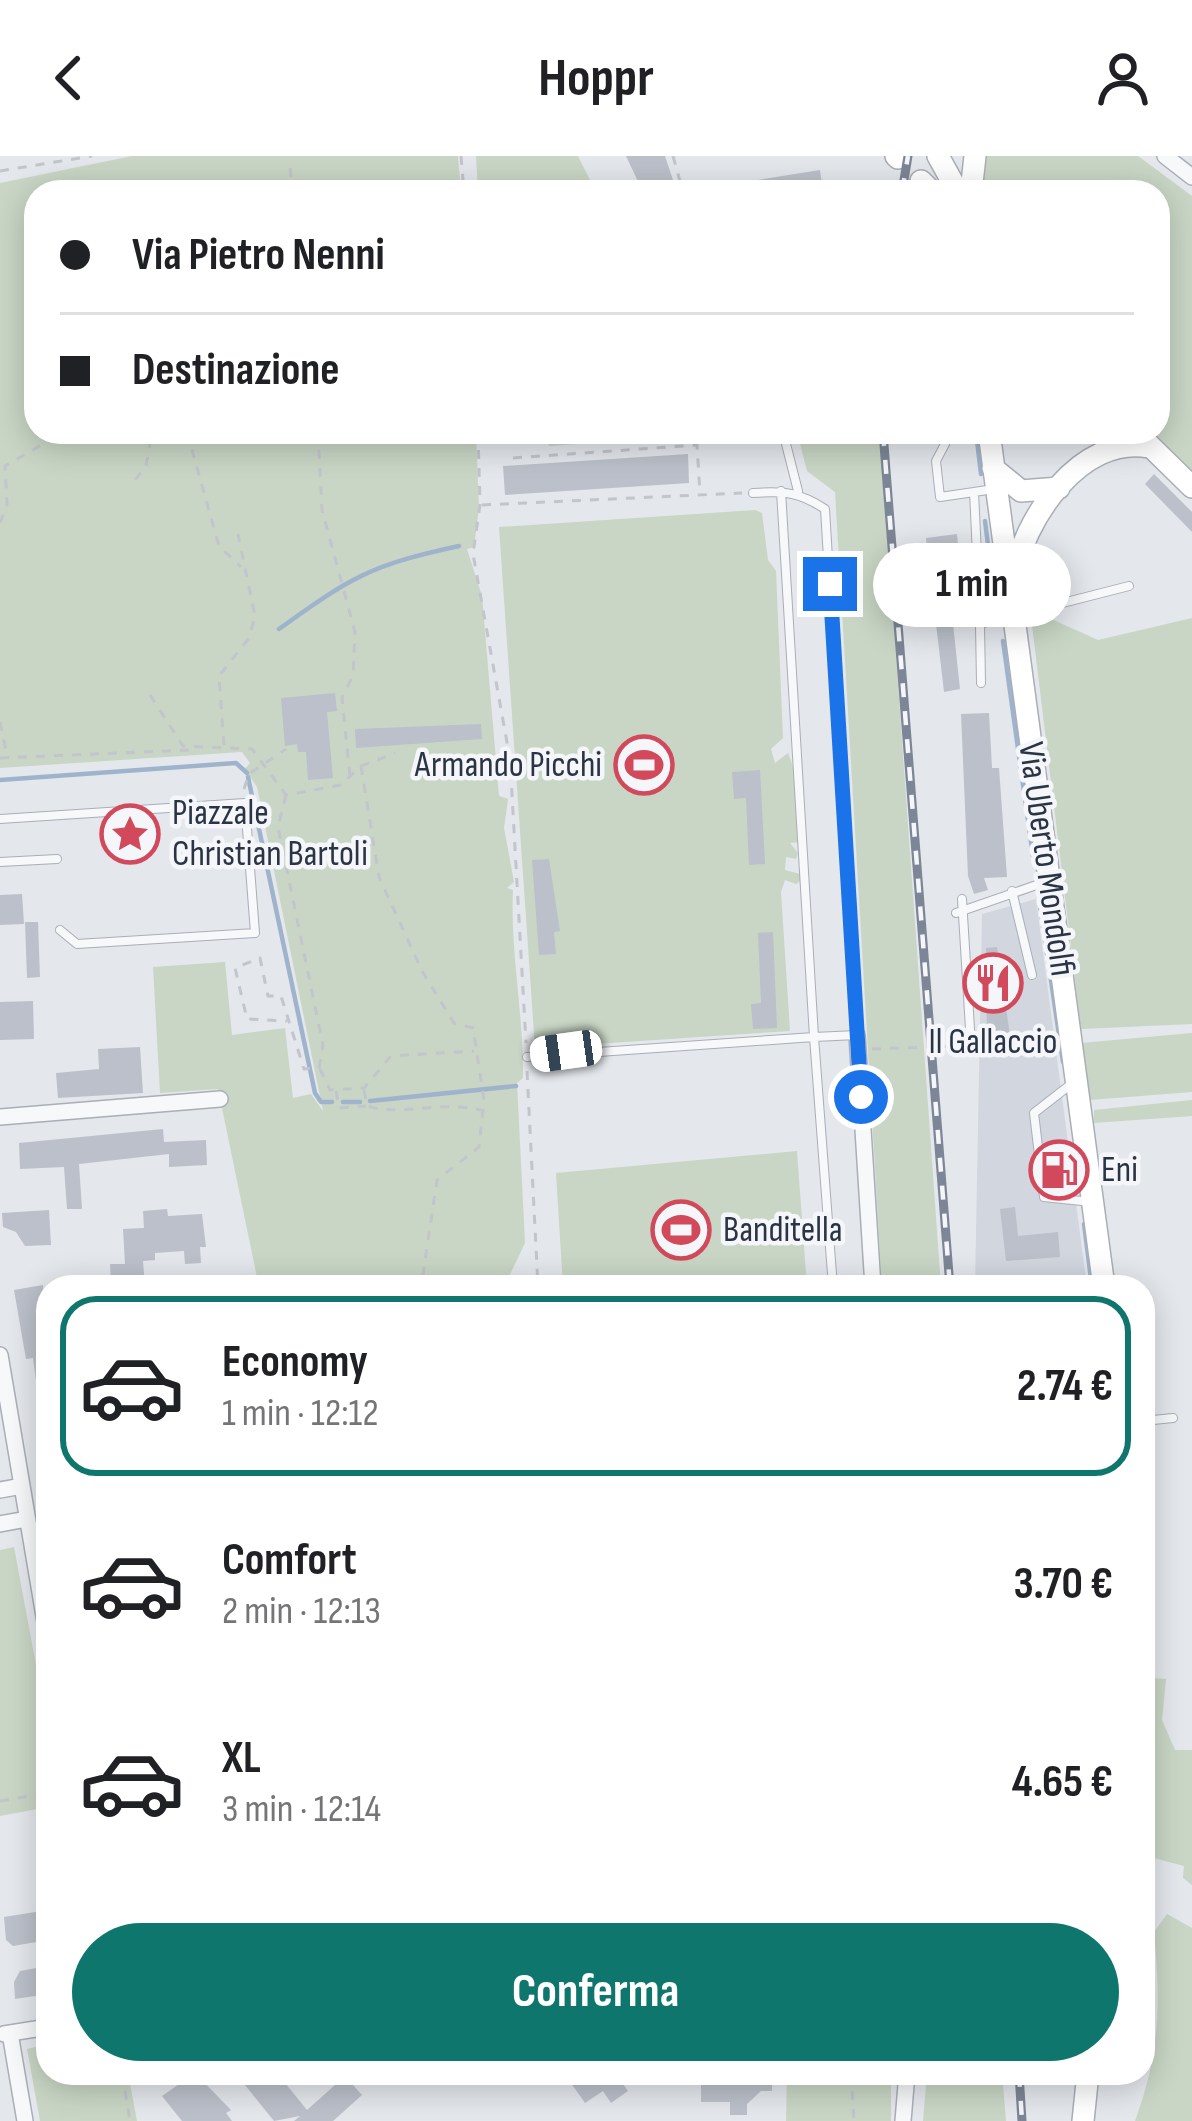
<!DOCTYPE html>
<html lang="it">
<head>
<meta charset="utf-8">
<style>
	body { margin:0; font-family:"Sofia Sans Condensed",sans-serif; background:#f6f6f6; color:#202124; height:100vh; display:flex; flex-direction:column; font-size:45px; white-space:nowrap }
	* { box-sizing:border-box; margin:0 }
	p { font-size:39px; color:#757577 }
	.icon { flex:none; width:66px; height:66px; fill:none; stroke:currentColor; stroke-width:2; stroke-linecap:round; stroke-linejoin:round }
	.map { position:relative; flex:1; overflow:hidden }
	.panel { position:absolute; left:36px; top:1119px; width:1119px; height:810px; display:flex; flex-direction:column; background:#fff; border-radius:36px; box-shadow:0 6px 30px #0003 }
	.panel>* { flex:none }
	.top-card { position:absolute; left:24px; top:24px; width:1146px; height:264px; border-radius:36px; box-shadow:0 6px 30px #0003; display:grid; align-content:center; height:264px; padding:0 36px; background:#fff }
	.end { position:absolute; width:54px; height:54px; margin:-27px; border:15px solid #1a73e8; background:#fff; box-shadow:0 0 0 6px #fff }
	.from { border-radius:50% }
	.bubble { position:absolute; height:84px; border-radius:42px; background:#fff; box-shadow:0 6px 30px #0003; font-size:39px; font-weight:700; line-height:84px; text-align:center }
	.car { position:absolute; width:36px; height:72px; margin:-36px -18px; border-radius:15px; box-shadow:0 0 9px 3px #0007; background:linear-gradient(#fff 24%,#345 0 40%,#fff 0 76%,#345 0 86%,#fff 0) }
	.top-card b { display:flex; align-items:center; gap:42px; height:114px; font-size:45px }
	.top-card b+b { border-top:3px solid #e0e0e0 }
	.top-card i { width:30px; height:30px; background:#202124 }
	ul { padding:21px 0 0; list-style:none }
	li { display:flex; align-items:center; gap:36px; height:180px; margin:0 24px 18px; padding:0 12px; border:6px solid transparent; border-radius:36px }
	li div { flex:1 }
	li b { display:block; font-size:45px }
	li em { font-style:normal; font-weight:700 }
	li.on { border-color:#0f766e }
	li>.icon { width:108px; height:108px; stroke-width:1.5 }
	.action { display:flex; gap:24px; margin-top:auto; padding:24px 36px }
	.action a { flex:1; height:138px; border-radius:72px; background:#0f766e; color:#fff; font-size:48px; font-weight:700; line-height:138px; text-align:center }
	header { display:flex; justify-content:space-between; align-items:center; height:156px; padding:0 36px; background:#fff; font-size:54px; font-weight:700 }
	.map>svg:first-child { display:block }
</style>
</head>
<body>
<header><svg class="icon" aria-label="back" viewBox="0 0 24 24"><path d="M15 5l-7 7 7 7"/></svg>Hoppr<svg class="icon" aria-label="person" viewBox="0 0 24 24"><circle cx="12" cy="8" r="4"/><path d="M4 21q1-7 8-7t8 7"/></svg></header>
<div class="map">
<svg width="1192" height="1965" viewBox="0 0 1192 1965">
	<rect width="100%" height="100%" fill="#e4e7ec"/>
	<!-- built -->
	<path fill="#d2d6de" d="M1036,743l51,388h-112l7,-373z"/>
	<!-- green -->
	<path fill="#c9d6c5" d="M132,0h326l3,36h-425v240h440l3,76 -5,39 -7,2 15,47 17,200 9,3 -4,29 10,54 -7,6 6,2c-3,62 11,126 10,188l-6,5 8,160 -21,44h-245l-41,-198 -58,4 -7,-126 72,-5 7,73 53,-7 8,70 18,-4 12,17 -66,-324 -12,-18 5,-6 -8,-11 -242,16v-585z
		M476,0h102l18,36h-118z
		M982,0h156l54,40v280l-42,-44h8v-240h-181z
		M548,276h127l1,5 -127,9z
		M797,276h83l61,855h-59l-47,-795 -28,-21z
		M755,354l7,3 6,47 8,11 7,167 -12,11 4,14 13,-10c13,29 4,60 12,89l-10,1 8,10 -2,6 -10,-2 -1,13 22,6 -11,8 -11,-4 -4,12 9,139 -255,17 -36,-521z
		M1049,462l49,22 94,-22v406l-111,5 -49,-404z
		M1192,877v59l-102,8 -9,-57z
		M1192,944v16l-98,7v-13z
		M797,995l10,136h-244l-7,-114z
		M14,1391l34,182v78l-48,9v-266z
		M1150,1522l16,1 -4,41 13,30h17v135l-9,-7 1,-12 -34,-9 -5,16 6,26 -8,-1v-164z
		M1167,1758l25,14v193h-57c25,-68 26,-117 19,-189z
		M48,1888v29h80l9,48h-97l-13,-72z
		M787,1917h104v48h-105z
		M927,1917h75l4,48h-83z"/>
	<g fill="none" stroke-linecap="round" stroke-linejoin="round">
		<!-- stream -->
		<path stroke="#9fb4cc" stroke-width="4.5" d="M976,276l5,42
			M985,365l11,86
			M279,473c72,-52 92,-64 180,-83
			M1003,485l31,222
			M248,621l67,316 6,9h11
			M0,624l236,-17 11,10
			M1040,750l23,156
			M370,945l146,-15
			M343,946h17
			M1084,1068l8,63"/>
	</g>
	<!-- building -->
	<path fill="#bbc0ca" d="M626,0h39l12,36h-34z
		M820,14l3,22h-96v-7z
		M688,298l1,29 -184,12 -2,-29z
		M1154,318l38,38v20l-47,-48z
		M957,378l6,60 -13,2 10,93 -16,3 -18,-154z
		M335,537l2,18 -10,1 6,66 -25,2 -2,-28h-8l-1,-8 -12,2 -4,-48z
		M989,557l3,55h7l8,109 -23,1 4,12 -14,4 -6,-18 -7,-162z
		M481,568l1,15 -126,9 -1,-19z
		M760,614l5,94 -16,1 -3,-67 -12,1 -2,-27z
		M549,703l11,72 -6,1 2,22 -17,1 -7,-95z
		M22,738l2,30 -24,1v-30z
		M25,766h13l2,55 -13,1z
		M773,776l4,96 -24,1 -2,-25 10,-1 -3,-70z
		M997,791l13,88 -23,3 -1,-90z
		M33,845l1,38 -34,1v-38z
		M140,891l3,46 -85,5 -2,-25 43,-4 -1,-20z
		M163,973l1,13 42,-2 1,25 -38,2v-13l-90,10 3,45h-15l-3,-42 -44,2 -1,-26z
		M1015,1051l3,29 40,-4 2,25 -54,4 -6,-52z
		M167,1053l1,7 34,-2 4,33h-6l1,16 -16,1 -1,-13 -29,2v7l-12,1 2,26h-34l-1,-23h15l-2,-35 21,-1 -1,-17z
		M49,1054l2,35 -26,1 -9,-14 -13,-5 -1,-14z
		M43,1129l5,125 -8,1 -7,-53 -7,1 -12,-69z
		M48,1754v30l-35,6 -7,-6 -2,-23z
		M48,1810v28l-33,5 -1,-17 6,-11z
		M195,1917l36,37 -5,3 6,8h-50l-20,-25z
		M260,1917h17l30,37 38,-34 17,19 -29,26h-39l6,-5 -26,5 -29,-36z
		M564,1917h51l13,18 -17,12 -8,-12 -18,12z
		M772,1917v18h-11l-14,13v11h-17v-13h-29v-27z"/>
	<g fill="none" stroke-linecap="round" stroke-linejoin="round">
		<defs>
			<path id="lane" d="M783,276l15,59
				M945,288l-9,17 4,36 34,-5
				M753,337c31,-2 46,-1 72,16l32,526 -43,2 -33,-546
				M979,440l-5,-104 20,-3
				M981,527l-1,-59 149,-38
				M0,663l245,-16 10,130 -178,11 -17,-14
				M0,706l57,-3
				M1012,735l20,84
				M962,743l9,146
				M956,757l92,-32
				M527,901l287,-20 19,250
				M1070,929l-36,28 10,84 47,5
				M1040,1131h21
				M1143,1265l30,-3"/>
			<path id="street" d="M1165,0l27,21
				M857,879l16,252
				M0,961l220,-18
				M0,1199l48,285
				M0,1334l22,-4
				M0,1368l27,-5
				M10,1877l15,88
				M4,1878l44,-7
				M903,1965l4,-48"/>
			<path id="secondary" d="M896,0l2,2
				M938,0l20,36
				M921,25l11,11
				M971,36l4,-36
				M989,276l115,855
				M1141,281l51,50
				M993,312l28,23 38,-3
				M1013,424c10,-61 68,-146 136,-133
				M1083,1965l5,-48"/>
		</defs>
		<!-- lane casing -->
		<use href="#lane" stroke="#a9aeb7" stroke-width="10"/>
		<!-- street casing -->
		<use href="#street" stroke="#a9aeb7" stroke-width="18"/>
		<!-- secondary casing -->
		<use href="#secondary" stroke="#a9aeb7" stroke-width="24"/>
		<!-- path -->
		<path stroke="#c2c5cb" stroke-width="3" stroke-dasharray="9 9" stroke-linecap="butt" d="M461,0l3,36
			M673,0l10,36
			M290,12l3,24
			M0,15l92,-15
			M262,29l13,7
			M187,276l32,114 22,21
			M318,276l4,78 33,122 -2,43 -11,23 8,78
			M478,276l2,73 -7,49 37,205 16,284
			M679,276l1,13
			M513,302l184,-13 3,49
			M135,324l11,-14 6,-34
			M482,349l260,-12
			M0,367l7,-18 -2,-39 47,-27 3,-7
			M150,539l33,51 69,3 34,46 55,-10 20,-19 34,-13
			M0,566l7,34
			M224,589l-5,-69 30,-38 6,-22 -17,-82
			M0,602l190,-8
			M361,610l18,111 43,94 32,52 19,5 11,72 -5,47 -42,33 -15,101
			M244,633l5,-15 37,-25
			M286,639l-8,32 45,218 -4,23 -15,1 -23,-73h-13l-8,-38 -25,10 12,51 40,2
			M872,893l86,-3
			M320,913l10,21 34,-2 27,-32 83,-5
			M527,915l11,216
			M364,934l3,16c37,11 70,-6 114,4
			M336,935l3,17 27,-2
			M0,1645l48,-8
			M122,1917l8,48
			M851,1917l3,48"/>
		<!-- lane -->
		<use href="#lane" stroke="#f7f8fa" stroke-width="8"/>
		<!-- street -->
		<use href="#street" stroke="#f7f8fa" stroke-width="15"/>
		<!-- secondary -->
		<use href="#secondary" stroke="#fff" stroke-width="21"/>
		<defs>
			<path id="rail" d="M902,36l6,-36
				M883,276l67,855
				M1019,1917l3,48"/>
		</defs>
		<!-- rail casing -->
		<use href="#rail" stroke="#7d8696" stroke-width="9"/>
		<!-- rail -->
		<use href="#rail" stroke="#f4f6f9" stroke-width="4.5" stroke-dasharray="14" stroke-linecap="butt"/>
	</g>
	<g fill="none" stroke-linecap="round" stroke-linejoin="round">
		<!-- route -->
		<path stroke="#1a73e8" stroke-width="15" d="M830,428l31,513"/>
	</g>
	<!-- icons -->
	<defs>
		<symbol id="stadium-ring" viewBox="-11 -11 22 22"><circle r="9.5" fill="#f4f6f9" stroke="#d1495b" stroke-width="1.5"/><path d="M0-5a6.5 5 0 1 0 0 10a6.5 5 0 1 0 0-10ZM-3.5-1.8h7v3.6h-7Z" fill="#d1495b"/></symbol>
		<symbol id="sight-ring" viewBox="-11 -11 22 22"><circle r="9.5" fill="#f4f6f9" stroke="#d1495b" stroke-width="1.5"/><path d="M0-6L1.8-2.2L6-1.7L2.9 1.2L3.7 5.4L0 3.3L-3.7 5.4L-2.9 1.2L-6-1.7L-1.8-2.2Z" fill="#d1495b"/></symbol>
		<symbol id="restaurant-ring" viewBox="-11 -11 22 22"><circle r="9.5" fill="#f4f6f9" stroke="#d1495b" stroke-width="1.5"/><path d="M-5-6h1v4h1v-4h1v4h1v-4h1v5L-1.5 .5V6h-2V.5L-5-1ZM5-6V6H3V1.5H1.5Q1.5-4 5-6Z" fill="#d1495b"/></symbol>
		<symbol id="fuel-ring" viewBox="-11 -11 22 22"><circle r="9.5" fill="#f4f6f9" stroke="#d1495b" stroke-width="1.5"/><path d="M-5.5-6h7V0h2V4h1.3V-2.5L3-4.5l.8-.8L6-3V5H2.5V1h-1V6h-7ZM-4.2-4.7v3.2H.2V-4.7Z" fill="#d1495b"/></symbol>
	</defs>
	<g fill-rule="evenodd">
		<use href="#stadium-ring" x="611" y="576" width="66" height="66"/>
		<use href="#sight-ring" x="97" y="645" width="66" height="66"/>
		<use href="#restaurant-ring" x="960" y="794" width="66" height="66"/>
		<use href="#fuel-ring" x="1026" y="981" width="66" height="66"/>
		<use href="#stadium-ring" x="648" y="1041" width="66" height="66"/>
	</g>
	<g text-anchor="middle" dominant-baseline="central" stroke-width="9" stroke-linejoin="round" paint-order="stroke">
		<!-- poi labels -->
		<g font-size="36" fill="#2b3445" stroke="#f4f6f9" text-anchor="start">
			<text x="602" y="609" text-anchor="end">Armando Picchi</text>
			<text x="172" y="657">Piazzale<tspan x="172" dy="41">Christian Bartoli</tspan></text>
			<text x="993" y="886" text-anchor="middle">Il Gallaccio</text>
			<text x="1101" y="1014">Eni</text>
			<text x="723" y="1074">Banditella</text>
		</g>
		<!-- street labels -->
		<g font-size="36" fill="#2b3445" stroke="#f4f6f9">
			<text transform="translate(1046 703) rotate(82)">Via Uberto Mondolfi</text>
		</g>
	</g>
</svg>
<i class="end from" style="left:861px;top:941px"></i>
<i class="end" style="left:830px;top:428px"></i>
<div class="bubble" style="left:873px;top:387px;width:198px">1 min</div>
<i class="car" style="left:566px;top:895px;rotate:262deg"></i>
<div class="top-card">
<b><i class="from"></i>Via Pietro Nenni</b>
<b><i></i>Destinazione</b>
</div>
<section class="panel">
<ul>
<li class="on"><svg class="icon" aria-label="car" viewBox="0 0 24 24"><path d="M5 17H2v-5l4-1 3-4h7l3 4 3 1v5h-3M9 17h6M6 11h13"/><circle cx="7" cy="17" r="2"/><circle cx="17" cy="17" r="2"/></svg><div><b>Economy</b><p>1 min · 12:12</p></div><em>2.74 €</em></li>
<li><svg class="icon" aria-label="car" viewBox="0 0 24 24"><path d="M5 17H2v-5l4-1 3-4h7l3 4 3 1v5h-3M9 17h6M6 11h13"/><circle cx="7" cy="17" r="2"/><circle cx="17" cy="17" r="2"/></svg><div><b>Comfort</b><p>2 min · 12:13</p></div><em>3.70 €</em></li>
<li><svg class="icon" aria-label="car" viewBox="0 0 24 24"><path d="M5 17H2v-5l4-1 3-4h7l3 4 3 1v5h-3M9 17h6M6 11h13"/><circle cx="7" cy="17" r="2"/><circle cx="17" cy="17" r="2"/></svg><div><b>XL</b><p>3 min · 12:14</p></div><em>4.65 €</em></li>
</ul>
<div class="action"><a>Conferma</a></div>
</section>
</div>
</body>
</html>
